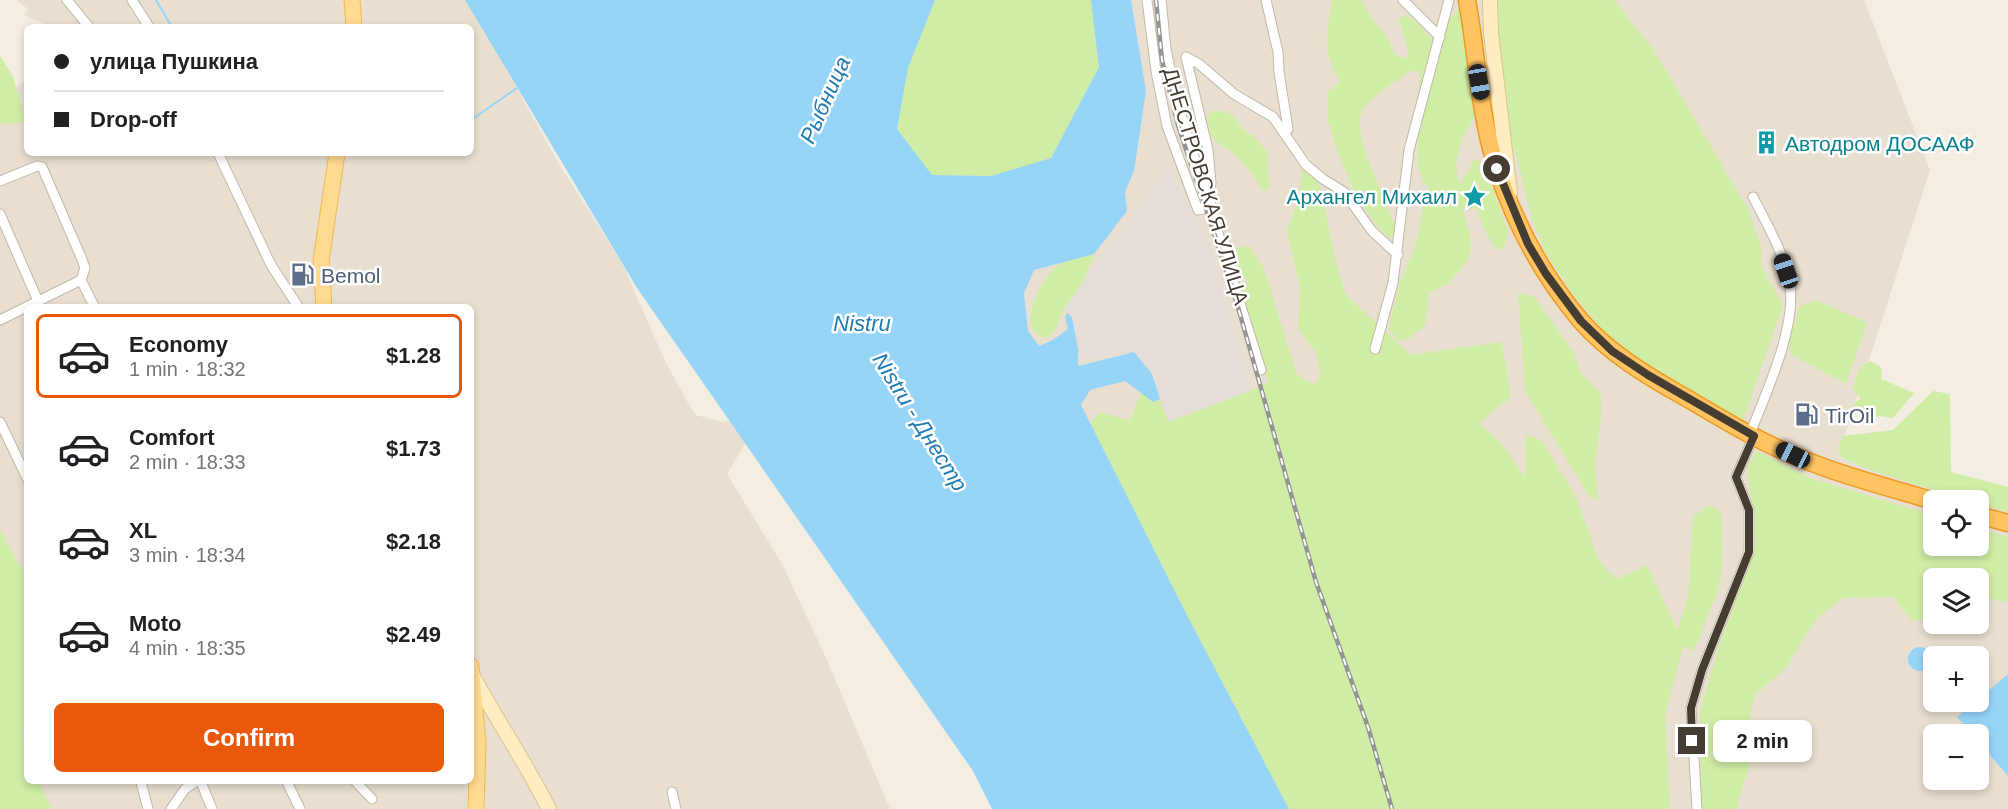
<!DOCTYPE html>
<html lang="en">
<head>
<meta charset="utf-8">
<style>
	body { margin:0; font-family:Arial,sans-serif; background:#f2f2f2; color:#202124; height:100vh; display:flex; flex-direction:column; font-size:22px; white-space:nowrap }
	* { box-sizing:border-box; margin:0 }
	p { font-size:20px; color:#757577 }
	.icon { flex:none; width:33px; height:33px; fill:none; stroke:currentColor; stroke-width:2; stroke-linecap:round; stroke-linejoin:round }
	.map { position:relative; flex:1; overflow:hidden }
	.drawer { position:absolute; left:24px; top:304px; width:450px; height:480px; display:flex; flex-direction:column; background:#fff; border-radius:9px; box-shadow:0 3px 9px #0003 }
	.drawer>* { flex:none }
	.guide { position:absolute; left:24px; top:24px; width:450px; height:132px; border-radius:9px; box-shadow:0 3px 9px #0003; display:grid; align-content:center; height:132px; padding:0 30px; background:#fff }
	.fabs { position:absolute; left:1923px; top:490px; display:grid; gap:12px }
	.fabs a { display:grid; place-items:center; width:66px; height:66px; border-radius:9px; background:#fff; box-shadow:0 3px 9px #0003; font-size:30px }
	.end { position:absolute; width:27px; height:27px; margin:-14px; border:8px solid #463d32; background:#fff; box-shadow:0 0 0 3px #fff }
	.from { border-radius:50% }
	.bubble { position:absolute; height:42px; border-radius:9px; background:#fff; box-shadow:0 3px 9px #0003; font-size:20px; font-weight:800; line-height:42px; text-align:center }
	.car { position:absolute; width:18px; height:36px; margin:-18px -9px; border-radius:8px; box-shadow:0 0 4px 2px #0007; background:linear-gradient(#222 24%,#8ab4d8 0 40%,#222 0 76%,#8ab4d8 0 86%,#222 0) }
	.guide b { display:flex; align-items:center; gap:21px; height:57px; font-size:22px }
	.guide b+b { border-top:2px solid #e0e0e0 }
	.guide i { width:15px; height:15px; background:#202124 }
	ul { padding:10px 0 0; list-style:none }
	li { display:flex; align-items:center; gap:18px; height:84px; margin:0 12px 9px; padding:0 18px; border:3px solid transparent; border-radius:9px }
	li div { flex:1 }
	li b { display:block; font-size:22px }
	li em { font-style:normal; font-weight:800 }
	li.on { border-color:#ea580c }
	li>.icon { width:54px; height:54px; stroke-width:1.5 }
	.action { display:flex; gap:12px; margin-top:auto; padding:12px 30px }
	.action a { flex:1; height:69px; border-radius:9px; background:#ea580c; color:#fff; font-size:24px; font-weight:800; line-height:69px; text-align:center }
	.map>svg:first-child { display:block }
</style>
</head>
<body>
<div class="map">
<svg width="2008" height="809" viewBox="0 0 2008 809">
	<rect width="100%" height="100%" fill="#f3ede2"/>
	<!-- residential -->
	<path fill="#e8dfd0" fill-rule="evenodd" d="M17,0h451l88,159 67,106 42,96 23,42 8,12 26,7 16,-1 11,16 -22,37 55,90 45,96 63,149h-890l27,-115v88h444v-474h-444v296l-27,-60v-481l16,24 11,-7v73h444v-126h-420l-27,-12 5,-5z
		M636,0h1228l66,170 -87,271 165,54v314h-889zM1934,501h44v45h-44zM1934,579h44v45h-44zM1934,657h44v45h-44zM1934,735h44v45h-44z"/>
	<!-- industrial -->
	<path fill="#e5ded8" d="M1168,168l42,79 40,144 -82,31 -16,-48 -18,-22 -52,8 -4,-11 -6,-32 -5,-4 1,-10 17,-24z"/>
	<!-- green -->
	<path fill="#d0eda6" d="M935,0h156l8,67 -48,92 -60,17 -59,-1 -35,-46 11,-61z
		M1332,0h29l10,17 16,19 8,19 10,4 4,-6 -10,-34 6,-4 12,6 13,18 29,-31 5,6 12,100 -15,28 -5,20 3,24 15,-26 9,1 25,71 -4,16 -7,2 -11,-16 -9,-25 -15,-1 8,25 1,16 -3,11 -19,23 -20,10 -4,33 -19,14 -9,-1 -9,-10 12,-46 16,-39 8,-42 5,-14 -7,-9 -5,-13 3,-93 -8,-3c-13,10 -43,27 -50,41 -12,24 28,94 34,119l-6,8 -10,-8 -25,-36 -17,-41 -10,-32v-29l12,-10c-19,-34 -13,-46 -8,-82z
		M1495,0h119l39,49 95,160 13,37v20l22,39 -40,116 -83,-45 -54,-42 -34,-41 -25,-38 -15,-35 -15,-62 -14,-43z
		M0,56l13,20 13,46 -26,2z
		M1213,111h9l11,4 9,13 15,12 10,12 2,35 -6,4c-11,-20 -27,-39 -47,-49l-5,-7 -4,-18z
		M1303,169l10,8 7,10 16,74 10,34 65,60 91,-13 9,55 -32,26 21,19 26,36 -1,-44 17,7 34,56 23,64 17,18 31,-14 30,65 11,-32 5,-82 17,-11 11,7 2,39 -3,34 -26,66 -11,-5 -18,69 5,94h-381l-98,-186 -101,-200 10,-11 30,9 11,-29 12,10 7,-3 8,23 82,-31 18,-9 -26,-84v-8l5,-9 -16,-24 3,-9 15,-2 15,23 33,106 16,9 4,-2 4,-9 -6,-22 -17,-22 2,-40 -13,-58 8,-22z
		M1094,254l-9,25 -22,31 -8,21 -8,7c-35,-4 -5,-62 11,-73 8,-7 26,-8 36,-11z
		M1518,293l16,3 40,57 7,21 20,20v24l-6,47 3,36 -9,-5 -64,-105z
		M1816,300l51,23 -21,61 -54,-29 -4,-11 12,-38z
		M1870,361l12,7 -1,11 33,14 -21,25 -14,-2 -15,2 -2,-7 -10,-5 8,-8 -8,-10 8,-20z
		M1933,391l17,3 1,78 57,15v26l-29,-9 -1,-3h-9l-99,-31 -28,-12 -4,-11 5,-11 50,-6z
		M1757,451l53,27 123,37 1,31h44l1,-18 29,9v66l-15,-4 -14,2 -1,-22h-44l-1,37 -21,5 -19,-24 -50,1 -26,20 -32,51 -29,25 -5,14 -1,55 -12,39v7h-37l-1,-98 19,-64 37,-103 -9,-77z
		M0,530l27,49v146l-6,9 6,18v30h12l12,25 -1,2h-50z"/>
	<!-- water -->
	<path fill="#96d5f8" d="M465,0h470l-27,68 -11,61 35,46 59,1 60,-18 48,-91 -8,-67h40l15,91 -12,80 -9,21 2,19 -33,43 -60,16 -10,23 4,38 11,15 14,-6 15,-11 -3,-12 2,-4 5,4 6,32v17l56,-14 18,22 8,25 -7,3 -28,-21 -35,9 -9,15 110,218 98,186h-297l-19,-38 -336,-483z
		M1908 659a12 12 0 1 1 24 0a12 12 0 1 1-24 0Z
		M2008,674v102l-29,-34 -1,-7h-5l-16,-18 18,-15h3l1,-3z"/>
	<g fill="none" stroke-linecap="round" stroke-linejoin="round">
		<!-- stream -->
		<path stroke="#96d5f8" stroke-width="2" d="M156,0l16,27
			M471,120l46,-32"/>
		<defs>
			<path id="street" d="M67,0l22,27
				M132,0l17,27
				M1147,0l9,71 11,55 31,84 13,-3 -2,-16 2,-8 -3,-33 -22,-93 13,7 35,30 39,23 33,48 17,14 21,13 28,39 26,24
				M1161,0l5,49 10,50 85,271
				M1266,0l12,52 1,20 9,57 -4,4
				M1403,0l37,37
				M218,153l53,112 28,43
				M0,181l37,-15 5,1 39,90 4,11 -4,12
				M0,214l38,87
				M0,320l81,-40 14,28
				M1375,349l18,-66 16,-133 40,-150
				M0,422l27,56
				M1750,434c16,-41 46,-105 40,-148 -4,-29 -24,-64 -37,-89
				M141,782l7,27
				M201,782l11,27
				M287,782l13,27
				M356,782l16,17
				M672,792l4,17
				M171,809l14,-20 10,-7
				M1697,809l-6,-101 11,-38 47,-118v-42l-13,-33 18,-41"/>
			<path id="secondary" d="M1490,0l1,33 19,160
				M473,676c24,45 53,87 76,133"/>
			<path id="primary" d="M352,0l2,27
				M324,308l-3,-47 16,-108
				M471,666l7,77 -2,66"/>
			<path id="highway" d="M1467,0c10,55 12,112 29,166 18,56 46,109 85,155 27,31 66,55 102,75 36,21 73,44 112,60 45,19 92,31 139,45
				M1978,515l30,8"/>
		</defs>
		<!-- street casing -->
		<use href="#street" stroke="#c3b8a7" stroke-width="11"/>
		<!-- secondary casing -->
		<use href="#secondary" stroke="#dbc38e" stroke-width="16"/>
		<!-- primary casing -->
		<use href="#primary" stroke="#f1ba53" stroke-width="17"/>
		<!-- highway casing -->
		<use href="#highway" stroke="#ef9921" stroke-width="19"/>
		<!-- street -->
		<use href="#street" stroke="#fff" stroke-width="9"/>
		<!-- secondary -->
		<use href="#secondary" stroke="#ffedc1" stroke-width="14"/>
		<!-- primary -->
		<use href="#primary" stroke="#ffda90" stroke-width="15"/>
		<!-- highway -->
		<use href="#highway" stroke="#ffc362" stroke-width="16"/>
		<defs>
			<path id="rail" d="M1156,0l6,60 16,65 56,168 82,289 52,145 24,82"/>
		</defs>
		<!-- rail casing -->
		<use href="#rail" stroke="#949494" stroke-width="4.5"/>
		<!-- rail -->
		<use href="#rail" stroke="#fff" stroke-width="2" stroke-dasharray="7" stroke-linecap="butt"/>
	</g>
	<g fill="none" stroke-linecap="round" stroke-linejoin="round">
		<!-- route -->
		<path stroke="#463d32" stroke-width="8" d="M1497,169l31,75 18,30 35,47 31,30 36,24 106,61 -18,41 13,33v42l-47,118 -11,38 1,33"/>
	</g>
	<!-- icons -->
	<defs>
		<symbol id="building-bare" viewBox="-9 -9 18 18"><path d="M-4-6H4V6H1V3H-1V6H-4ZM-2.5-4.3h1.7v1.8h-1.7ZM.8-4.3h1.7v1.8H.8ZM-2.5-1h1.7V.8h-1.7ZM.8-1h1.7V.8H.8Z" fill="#0f9aa8" stroke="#fff" stroke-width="2.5" paint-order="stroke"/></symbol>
		<symbol id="sight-bare" viewBox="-9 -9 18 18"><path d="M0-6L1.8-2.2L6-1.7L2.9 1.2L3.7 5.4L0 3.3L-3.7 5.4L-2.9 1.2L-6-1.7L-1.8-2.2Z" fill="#0f9aa8" stroke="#fff" stroke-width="2.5" paint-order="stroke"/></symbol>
		<symbol id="fuel-bare" viewBox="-9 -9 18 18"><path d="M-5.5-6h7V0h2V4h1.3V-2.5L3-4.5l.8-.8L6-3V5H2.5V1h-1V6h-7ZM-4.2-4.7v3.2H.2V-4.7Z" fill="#5c6f8a" stroke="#fff" stroke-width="2.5" paint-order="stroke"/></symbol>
	</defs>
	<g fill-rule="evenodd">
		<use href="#building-bare" x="1750" y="126" width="33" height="33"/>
		<use href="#sight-bare" x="1458" y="180" width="33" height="33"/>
		<use href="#fuel-bare" x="286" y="258" width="33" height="33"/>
		<use href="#fuel-bare" x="1790" y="398" width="33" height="33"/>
	</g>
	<g text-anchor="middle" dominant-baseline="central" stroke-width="5" stroke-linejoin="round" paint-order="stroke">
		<!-- culture labels -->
		<g font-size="21" fill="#0d838f" stroke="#fff" text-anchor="start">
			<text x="1785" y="143">Автодром ДОСААФ</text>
			<text x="1457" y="196" text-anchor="end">Архангел Михаил</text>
		</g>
		<!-- street labels -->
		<g font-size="21" fill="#463d32" stroke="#fff">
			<text transform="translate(1206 186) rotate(73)">ДНЕСТРОВСКАЯ УЛИЦА</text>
		</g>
		<!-- service labels -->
		<g font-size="21" fill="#4e5e75" stroke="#fff" text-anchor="start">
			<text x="321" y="275">Bemol</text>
			<text x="1825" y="415">TirOil</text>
		</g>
		<!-- water labels -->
		<g font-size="22" font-style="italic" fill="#1f7cb4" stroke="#fff">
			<text transform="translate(825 100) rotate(-66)">Рыбница</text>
			<text x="862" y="323">Nistru</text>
			<text transform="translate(920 422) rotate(58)">Nistru - Днестр</text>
		</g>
	</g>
</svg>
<div class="fabs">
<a><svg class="icon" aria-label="locate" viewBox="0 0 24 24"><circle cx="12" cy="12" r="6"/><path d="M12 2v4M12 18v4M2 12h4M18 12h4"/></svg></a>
<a><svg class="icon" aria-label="layers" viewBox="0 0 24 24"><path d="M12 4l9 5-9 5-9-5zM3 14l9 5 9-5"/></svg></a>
<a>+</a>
<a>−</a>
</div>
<i class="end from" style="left:1497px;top:169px"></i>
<i class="end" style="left:1692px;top:741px"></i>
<div class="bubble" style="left:1713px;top:720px;width:99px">2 min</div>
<i class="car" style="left:1479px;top:82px;rotate:170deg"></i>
<i class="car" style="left:1786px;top:271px;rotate:341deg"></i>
<i class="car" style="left:1793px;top:455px;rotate:296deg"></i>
<div class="guide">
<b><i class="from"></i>улица Пушкина</b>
<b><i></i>Drop-off</b>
</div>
<section class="drawer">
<ul>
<li class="on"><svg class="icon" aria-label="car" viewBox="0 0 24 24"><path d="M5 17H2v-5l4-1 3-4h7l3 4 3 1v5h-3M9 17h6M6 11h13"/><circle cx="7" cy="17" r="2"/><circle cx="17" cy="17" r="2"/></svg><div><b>Economy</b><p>1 min · 18:32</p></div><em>$1.28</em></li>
<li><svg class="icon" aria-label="car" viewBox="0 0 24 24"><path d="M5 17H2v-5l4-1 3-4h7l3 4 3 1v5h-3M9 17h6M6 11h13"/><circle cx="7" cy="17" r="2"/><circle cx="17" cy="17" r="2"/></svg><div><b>Comfort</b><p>2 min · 18:33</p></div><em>$1.73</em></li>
<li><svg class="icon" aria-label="car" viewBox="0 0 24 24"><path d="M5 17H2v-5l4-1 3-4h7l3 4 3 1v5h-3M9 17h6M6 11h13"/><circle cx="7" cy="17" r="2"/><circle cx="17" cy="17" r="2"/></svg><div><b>XL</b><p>3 min · 18:34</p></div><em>$2.18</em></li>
<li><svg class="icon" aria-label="car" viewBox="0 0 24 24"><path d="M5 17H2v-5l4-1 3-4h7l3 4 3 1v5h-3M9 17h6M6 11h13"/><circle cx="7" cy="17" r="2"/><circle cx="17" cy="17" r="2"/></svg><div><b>Moto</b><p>4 min · 18:35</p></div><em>$2.49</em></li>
</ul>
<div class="action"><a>Confirm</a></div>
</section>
</div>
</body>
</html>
